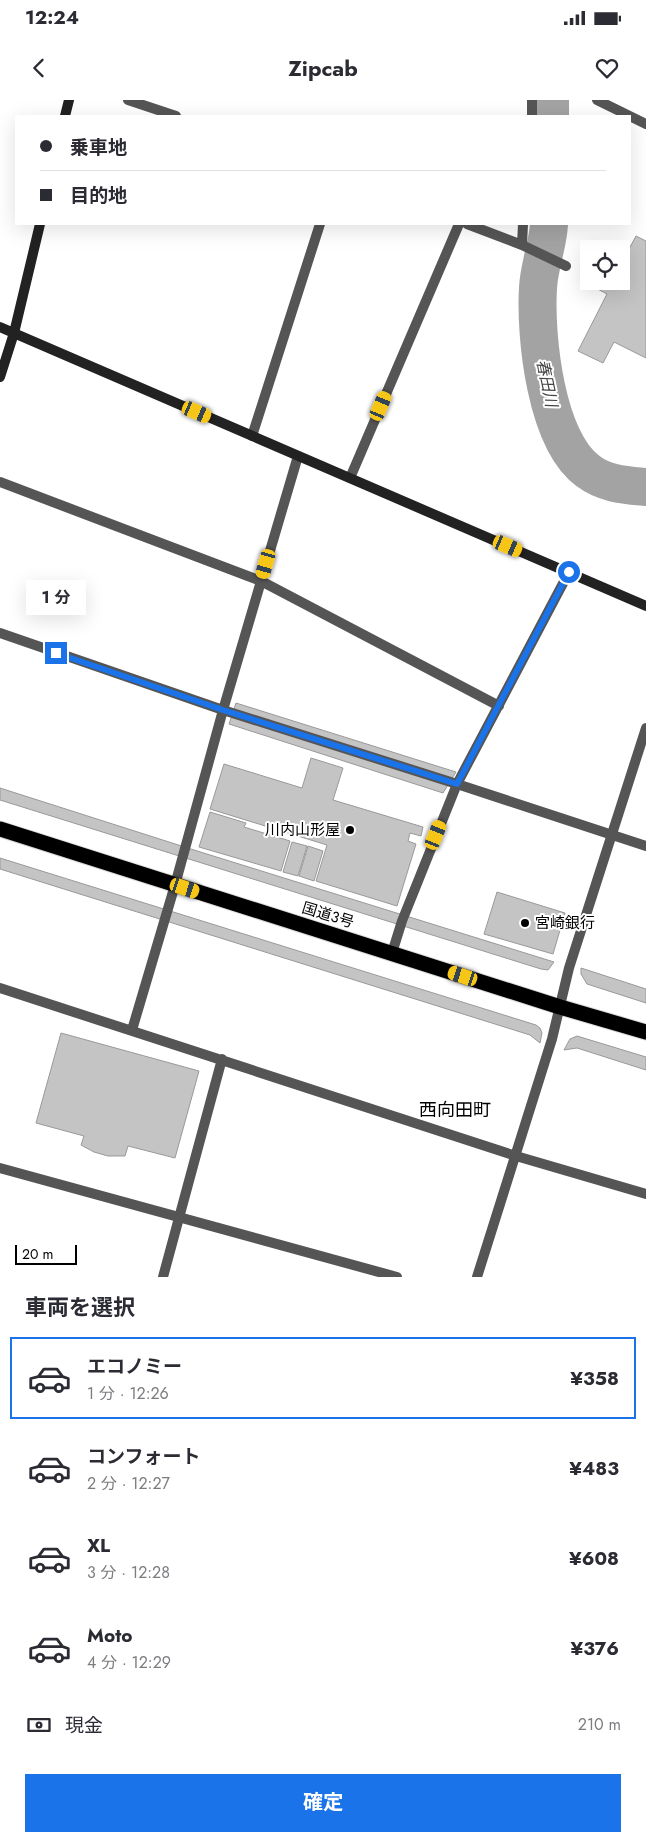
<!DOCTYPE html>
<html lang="ja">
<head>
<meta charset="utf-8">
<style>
	body { margin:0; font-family:Jost,"Noto Sans JP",sans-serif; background:#f7f7f7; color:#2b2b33; height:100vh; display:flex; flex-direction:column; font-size:19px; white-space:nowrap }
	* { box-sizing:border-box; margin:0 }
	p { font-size:16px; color:#7c7c81 }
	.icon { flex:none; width:28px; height:28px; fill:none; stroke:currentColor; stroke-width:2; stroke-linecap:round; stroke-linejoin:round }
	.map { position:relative; height:1177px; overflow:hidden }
	.side { display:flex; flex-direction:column; background:#fff; flex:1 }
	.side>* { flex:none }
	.hud { position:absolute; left:15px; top:15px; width:616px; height:110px; border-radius:0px; box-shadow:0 5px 20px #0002; display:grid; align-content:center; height:110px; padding:0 25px; background:#fff }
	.tools { position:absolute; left:580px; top:140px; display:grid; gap:10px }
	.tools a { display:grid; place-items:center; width:50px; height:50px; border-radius:0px; background:#fff; box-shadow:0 5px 20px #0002; font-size:25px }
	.scale { position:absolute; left:15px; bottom:12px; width:62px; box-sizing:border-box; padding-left:5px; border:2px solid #000; border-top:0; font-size:14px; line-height:18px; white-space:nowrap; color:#000; -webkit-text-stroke:4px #fff; paint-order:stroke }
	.end { position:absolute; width:22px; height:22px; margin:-11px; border:6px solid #1a73e8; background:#fff; box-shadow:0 0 0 2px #fff }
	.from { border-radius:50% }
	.bubble { position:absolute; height:35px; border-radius:0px; background:#fff; box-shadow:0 5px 20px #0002; font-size:16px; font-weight:700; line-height:35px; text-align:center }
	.car { position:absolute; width:15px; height:30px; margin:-15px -8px; border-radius:6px; box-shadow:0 0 4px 1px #0007; background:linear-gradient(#f5c518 24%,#345 0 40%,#f5c518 0 76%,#345 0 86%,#f5c518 0) }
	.hud b { display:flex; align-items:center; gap:18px; height:48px; font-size:19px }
	.hud b+b { border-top:1px solid #e1e1e2 }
	.hud i { width:12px; height:12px; background:#2b2b33 }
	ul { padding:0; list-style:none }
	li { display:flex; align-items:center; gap:15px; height:82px; margin:0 10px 8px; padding:0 15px; border:2px solid transparent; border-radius:0px }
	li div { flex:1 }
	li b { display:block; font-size:19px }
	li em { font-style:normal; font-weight:700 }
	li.active { border-color:#1a73e8 }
	li>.icon { width:45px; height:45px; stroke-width:1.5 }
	h2 { padding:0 25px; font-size:22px; line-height:60px }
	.pay { display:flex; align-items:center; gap:12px; height:55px; padding:0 25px; font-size:19px }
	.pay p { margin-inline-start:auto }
	.action { display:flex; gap:10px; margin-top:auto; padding:10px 25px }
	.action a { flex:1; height:58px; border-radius:0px; background:#1a73e8; color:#fff; font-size:20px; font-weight:700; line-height:58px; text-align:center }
	.status { display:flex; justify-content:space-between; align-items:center; height:35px; padding:0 25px; background:#fff; direction:ltr }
	.status svg { height:14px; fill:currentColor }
	header { display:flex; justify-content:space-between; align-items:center; height:65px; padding:0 25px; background:#fff; font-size:22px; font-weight:700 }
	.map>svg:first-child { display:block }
</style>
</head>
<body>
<div class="status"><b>12:24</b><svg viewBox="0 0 49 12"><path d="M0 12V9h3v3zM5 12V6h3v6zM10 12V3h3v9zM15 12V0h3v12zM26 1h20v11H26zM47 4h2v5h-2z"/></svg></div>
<header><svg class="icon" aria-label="back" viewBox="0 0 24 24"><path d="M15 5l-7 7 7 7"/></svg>Zipcab<svg class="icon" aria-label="heart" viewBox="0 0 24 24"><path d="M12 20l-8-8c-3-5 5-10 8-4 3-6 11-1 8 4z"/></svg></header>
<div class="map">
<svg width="646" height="1177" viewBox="0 0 646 1177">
	<rect width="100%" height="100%" fill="#fff"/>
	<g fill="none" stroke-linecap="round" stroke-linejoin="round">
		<!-- river -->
		<path stroke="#a3a3a3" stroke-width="38" d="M550,0v16
			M549,124c-1,21 -10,42 -11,64 -3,49 8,153 50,183 17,13 37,14 58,16"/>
	</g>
	<!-- building -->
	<path fill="#c4c4c4" stroke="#999" d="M636,136l10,5v117l-32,-16 -11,21 -25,-12 29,-57 -13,-7 3,-6h24v-32h-7l3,-7 12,7z
		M236,603l220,69 -13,21 -214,-69z
		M311,658l32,10 -10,32 90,27 -2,9 -11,-3 -2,8 8,3 -19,62 -81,-25 11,-36 -117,-36 14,-45 78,24z
		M0,688l194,62 360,112 -6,8 -7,-1 -541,-169z
		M210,712l36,11 -2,4 46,14 -9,30 -82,-24z
		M292,742l15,4 -9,30 -15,-4z
		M308,746l15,5 -9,30 -15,-5z
		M0,758l536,167 4,3 2,5 -2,10 -10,-8 -530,-166z
		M497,792l68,21 -12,41 -69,-20z
		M581,868l65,21v14l-59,-19 -6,-10z
		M61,933l138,38 -24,87 -47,-12 -3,10h-17l-14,-4 -13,-7 3,-9 -48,-13z
		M577,936l69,21v13l-69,-22 -13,2 6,-11z"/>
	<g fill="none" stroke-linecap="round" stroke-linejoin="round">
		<defs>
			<path id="highway" d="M0,729l560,178 86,25"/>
		</defs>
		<!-- highway casing -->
		<use href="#highway" stroke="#dbdbdb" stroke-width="17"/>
		<!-- street -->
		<path stroke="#555" stroke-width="10" d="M128,0l48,16
			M597,0l49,24
			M532,16v-16
			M467,124l55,21 44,21
			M522,145l1,-21
			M252,336l68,-212
			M350,378l109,-254
			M0,382l261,99 238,125
			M0,533l223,77 234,74 189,62
			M392,853l10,-32 55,-137 112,-212
			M0,888l516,168 130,38
			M132,930l43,-145 48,-175 75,-254
			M0,1068l397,109
			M163,1177l59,-218
			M477,1177l75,-238 17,-71 77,-240"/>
		<!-- secondary -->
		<path stroke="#222" stroke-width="10" d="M65,16l4,-16
			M0,227l646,279
			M0,277l14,-44 26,-109"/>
		<!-- highway -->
		<use href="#highway" stroke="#000" stroke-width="15"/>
	</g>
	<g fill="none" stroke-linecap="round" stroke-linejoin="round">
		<!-- route -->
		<path stroke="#1a73e8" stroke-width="6" d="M56,553l167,57 234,74 112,-212"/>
	</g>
	<!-- markers -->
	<g fill="#000" stroke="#fff" stroke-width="2">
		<circle cx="350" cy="730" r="5"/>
		<circle cx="525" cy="823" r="5"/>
	</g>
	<g text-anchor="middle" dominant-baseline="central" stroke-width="4" stroke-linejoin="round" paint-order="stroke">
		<!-- poi labels -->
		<g font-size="15" fill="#000" stroke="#fff" text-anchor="end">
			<text x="340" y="730">川内山形屋</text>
			<text x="535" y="823" text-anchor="start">宮崎銀行</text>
		</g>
		<!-- street labels -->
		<g font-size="15" fill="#000" stroke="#fff">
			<text transform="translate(328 815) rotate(17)">国道3号</text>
		</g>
		<!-- water labels -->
		<g font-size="16" font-style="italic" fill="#444" stroke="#fff">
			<text transform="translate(547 283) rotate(78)">春田川</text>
		</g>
		<!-- quarter labels -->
		<g font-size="18" fill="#000" stroke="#fff">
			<text x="455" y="1010">西向田町</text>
		</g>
	</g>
</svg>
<div class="tools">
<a><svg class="icon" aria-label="locate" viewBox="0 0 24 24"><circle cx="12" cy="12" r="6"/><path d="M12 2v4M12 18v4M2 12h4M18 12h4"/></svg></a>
</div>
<div class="scale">20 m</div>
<i class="end from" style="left:569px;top:472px"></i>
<i class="end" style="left:56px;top:553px"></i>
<div class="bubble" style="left:26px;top:480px;width:60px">1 分</div>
<i class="car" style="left:381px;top:306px;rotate:23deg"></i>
<i class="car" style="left:197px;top:312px;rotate:113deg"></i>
<i class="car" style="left:508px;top:446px;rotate:113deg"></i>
<i class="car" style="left:266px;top:464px;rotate:196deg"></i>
<i class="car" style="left:436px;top:735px;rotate:22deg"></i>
<i class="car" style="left:185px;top:788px;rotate:108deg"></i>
<i class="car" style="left:463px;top:876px;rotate:288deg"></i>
<div class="hud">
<b><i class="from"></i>乗車地</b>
<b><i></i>目的地</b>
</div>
</div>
<section class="side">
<h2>車両を選択</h2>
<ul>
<li class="active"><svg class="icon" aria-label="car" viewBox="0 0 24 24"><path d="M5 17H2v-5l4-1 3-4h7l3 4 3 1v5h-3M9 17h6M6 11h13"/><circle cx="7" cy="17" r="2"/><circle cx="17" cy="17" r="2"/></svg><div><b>エコノミー</b><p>1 分 · 12:26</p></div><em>¥358</em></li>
<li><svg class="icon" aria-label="car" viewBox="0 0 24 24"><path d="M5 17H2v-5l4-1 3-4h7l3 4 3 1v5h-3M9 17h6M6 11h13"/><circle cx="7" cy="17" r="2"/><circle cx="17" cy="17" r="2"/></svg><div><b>コンフォート</b><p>2 分 · 12:27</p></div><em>¥483</em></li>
<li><svg class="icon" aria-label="car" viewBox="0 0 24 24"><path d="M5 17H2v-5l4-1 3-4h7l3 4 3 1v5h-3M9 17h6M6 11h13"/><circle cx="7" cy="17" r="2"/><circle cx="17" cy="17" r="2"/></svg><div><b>XL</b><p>3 分 · 12:28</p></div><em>¥608</em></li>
<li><svg class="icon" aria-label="car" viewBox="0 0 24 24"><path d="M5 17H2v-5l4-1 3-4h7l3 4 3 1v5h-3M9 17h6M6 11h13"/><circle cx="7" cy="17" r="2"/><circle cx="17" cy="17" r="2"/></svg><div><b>Moto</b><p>4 分 · 12:29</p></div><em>¥376</em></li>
</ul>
<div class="pay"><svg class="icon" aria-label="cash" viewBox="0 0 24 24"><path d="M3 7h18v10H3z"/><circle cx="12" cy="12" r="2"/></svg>現金<p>210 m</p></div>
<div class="action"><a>確定</a></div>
</section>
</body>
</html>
